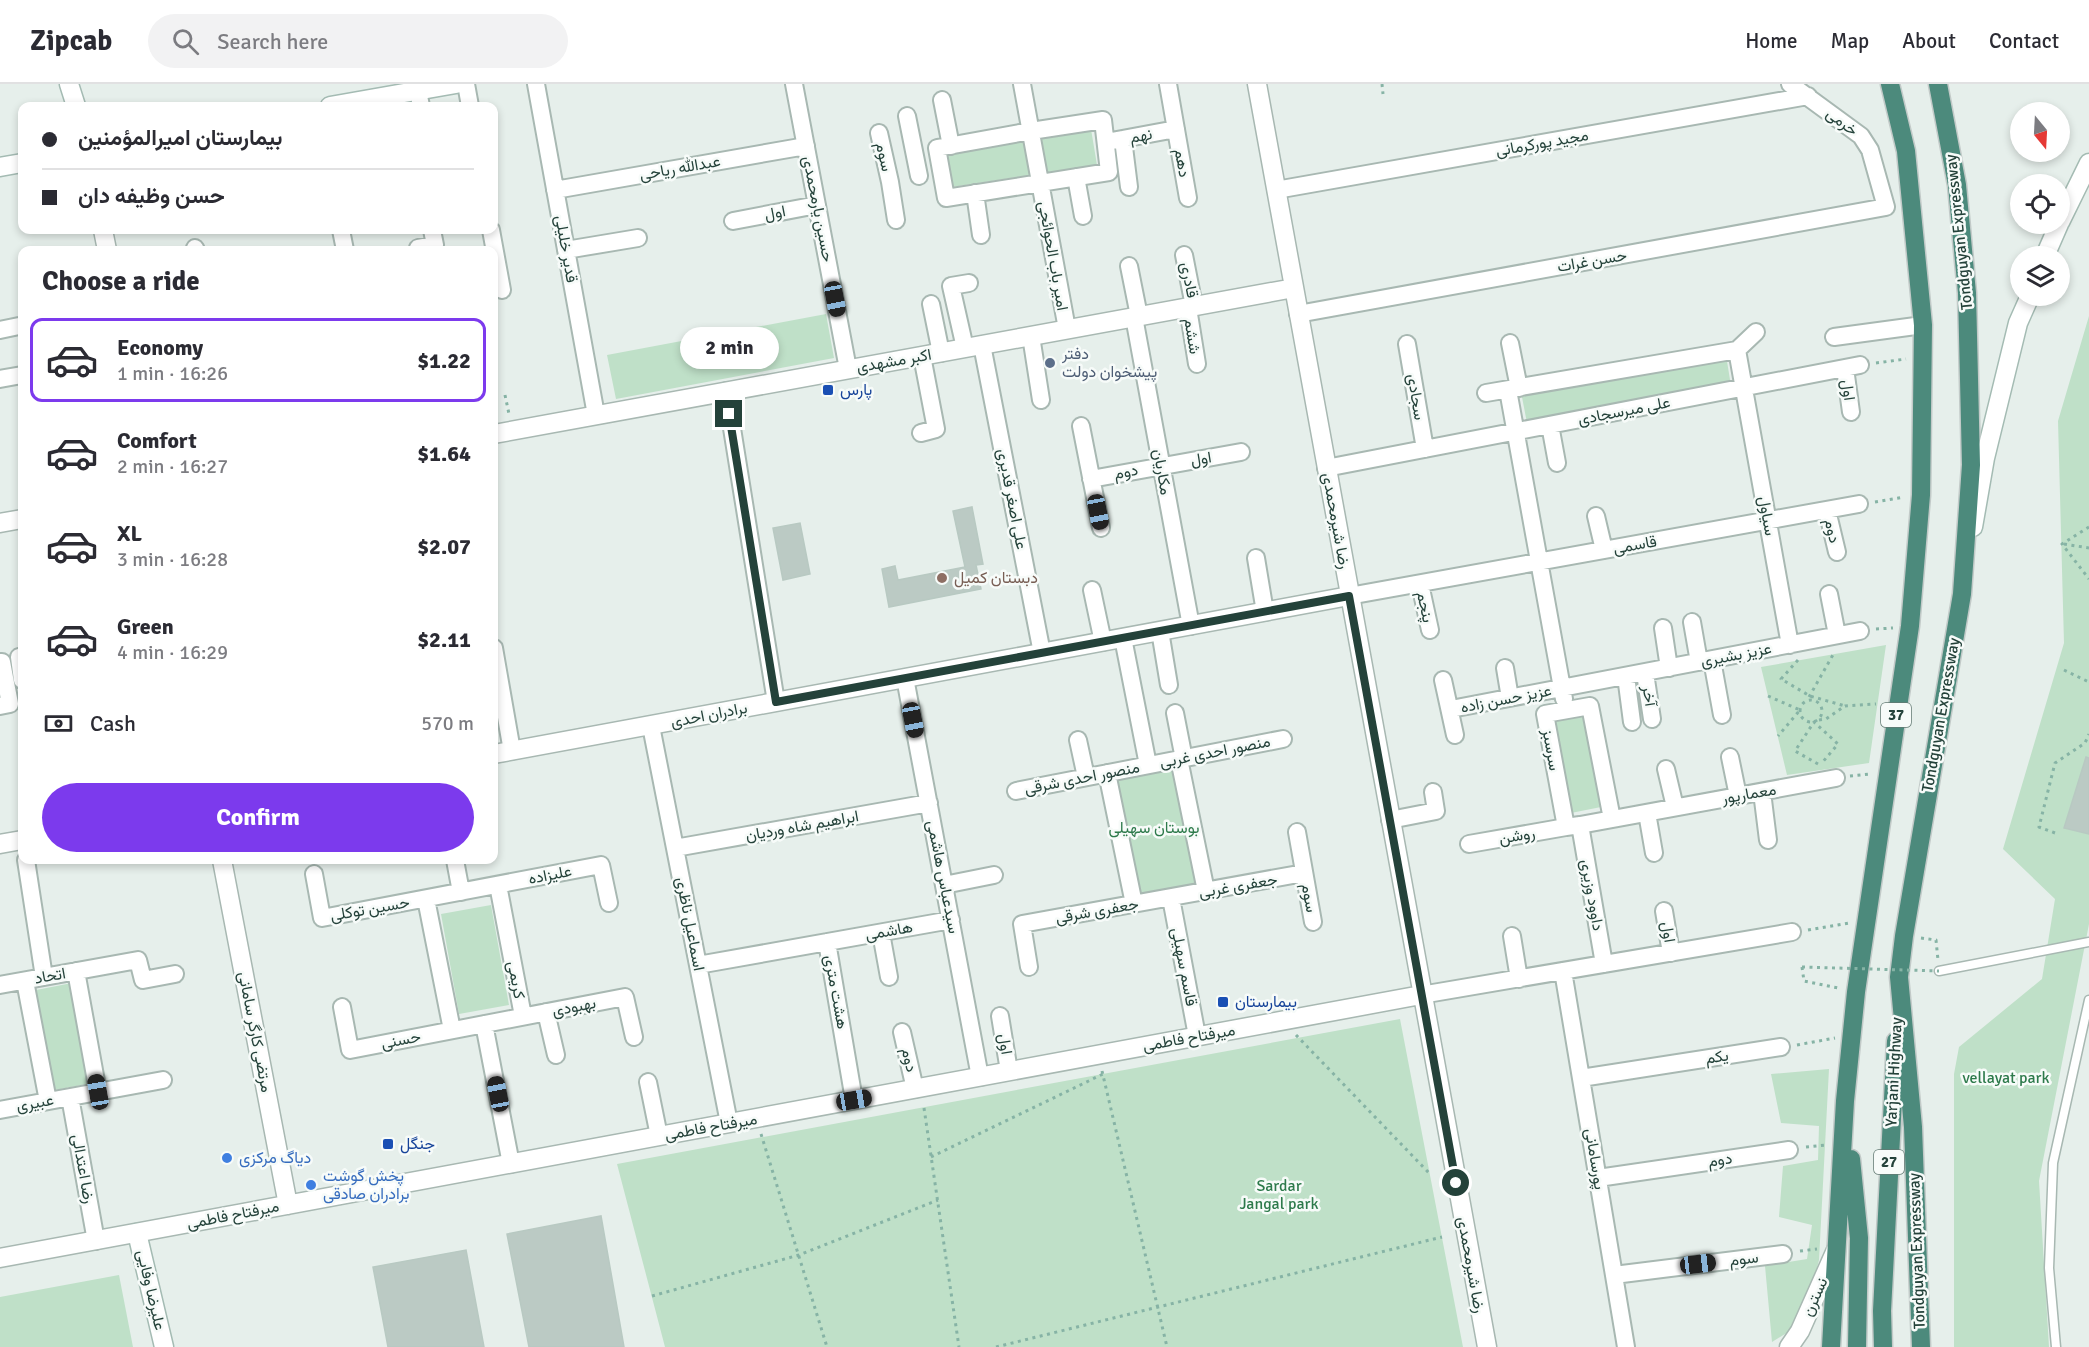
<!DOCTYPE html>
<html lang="en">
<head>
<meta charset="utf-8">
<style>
	body { margin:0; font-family:Signika,Vazirmatn,sans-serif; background:#f2f2f3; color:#2b2b33; height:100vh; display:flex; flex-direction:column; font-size:22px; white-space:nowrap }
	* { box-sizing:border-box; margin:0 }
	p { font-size:20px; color:#7c7c81 }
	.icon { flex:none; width:33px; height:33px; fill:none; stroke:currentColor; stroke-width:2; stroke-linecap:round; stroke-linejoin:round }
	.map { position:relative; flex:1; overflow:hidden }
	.sheet { position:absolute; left:18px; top:162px; width:480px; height:618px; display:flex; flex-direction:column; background:#fff; border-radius:12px; box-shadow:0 3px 9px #0003 }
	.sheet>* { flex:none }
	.hud { position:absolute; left:18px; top:18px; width:480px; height:132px; border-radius:12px; box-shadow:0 3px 9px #0003; display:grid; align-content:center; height:132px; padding:0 24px; background:#fff }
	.needle { width:39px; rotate:162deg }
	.buttons { position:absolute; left:2010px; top:18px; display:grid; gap:12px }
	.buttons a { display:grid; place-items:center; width:60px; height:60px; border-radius:50%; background:#fff; box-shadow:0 3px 9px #0003; font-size:30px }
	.end { position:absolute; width:27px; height:27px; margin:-14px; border:8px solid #24423a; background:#fff; box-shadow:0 0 0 3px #fff }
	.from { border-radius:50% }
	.bubble { position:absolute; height:42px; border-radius:21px; background:#fff; box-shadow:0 3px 9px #0003; font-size:20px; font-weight:700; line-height:42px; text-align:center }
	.car { position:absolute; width:18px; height:36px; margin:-18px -9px; border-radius:8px; box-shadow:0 0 4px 2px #0007; background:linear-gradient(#222 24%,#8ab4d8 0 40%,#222 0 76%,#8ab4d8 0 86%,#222 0) }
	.hud b { display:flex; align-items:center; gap:21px; height:57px; font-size:22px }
	.hud b+b { border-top:2px solid #e1e1e2 }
	.hud i { width:15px; height:15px; background:#2b2b33 }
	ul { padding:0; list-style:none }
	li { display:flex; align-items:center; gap:18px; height:84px; margin:0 12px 9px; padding:0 12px; border:3px solid transparent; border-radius:12px }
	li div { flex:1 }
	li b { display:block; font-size:22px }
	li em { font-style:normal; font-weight:700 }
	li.on { border-color:#7c3aed }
	li>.icon { width:54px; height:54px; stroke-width:1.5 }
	h2 { padding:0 24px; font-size:27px; line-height:72px }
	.pay { display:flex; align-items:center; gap:15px; height:66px; padding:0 24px; font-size:22px }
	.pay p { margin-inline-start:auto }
	.action { display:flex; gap:12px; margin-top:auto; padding:12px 24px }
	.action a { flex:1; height:69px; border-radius:36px; background:#7c3aed; color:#fff; font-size:24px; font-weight:700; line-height:69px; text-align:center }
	header { display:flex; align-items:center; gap:36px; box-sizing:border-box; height:84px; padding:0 30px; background:#fff; border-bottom:2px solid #e1e1e2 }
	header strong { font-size:28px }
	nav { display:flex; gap:33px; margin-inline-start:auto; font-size:21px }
	.search { width:420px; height:54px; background:#f2f2f3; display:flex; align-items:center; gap:15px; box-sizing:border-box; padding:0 21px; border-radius:33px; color:#7c7c81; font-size:22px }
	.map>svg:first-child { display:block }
</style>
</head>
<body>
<header>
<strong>Zipcab</strong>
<div class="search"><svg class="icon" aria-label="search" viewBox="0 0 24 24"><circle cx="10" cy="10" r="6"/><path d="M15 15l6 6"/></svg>Search here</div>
<nav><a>Home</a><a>Map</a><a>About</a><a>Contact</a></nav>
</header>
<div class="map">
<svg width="2089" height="1263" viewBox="0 0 2089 1263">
	<rect width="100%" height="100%" fill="#e6efeb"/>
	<!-- green -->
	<path fill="#bfe0c8" d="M1091,45l6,36 -145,22 -6,-34z
		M826,230l8,44 -218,41 -9,-44z
		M2089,232v608l-50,257 10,166h-95v-273l5,-27 83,-68 13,-80 -52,-50 61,-206 -6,-222z
		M1726,271l5,31 -204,37 -6,-31z
		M1886,561l-17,118 -82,12 -26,-108z
		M1583,632l18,91 -30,6 -18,-91z
		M1177,676l22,125 -67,12 -22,-125z
		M491,821l18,100 -50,9 -18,-100z
		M72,899l20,100 -42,8 -19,-100z
		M1400,935l63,328h-798l-48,-183z
		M1829,985l-10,191 -12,48 -17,23 -18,11 -7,-76 42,-7 5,-34 -33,-8 4,-51 35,-6 1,-34 -38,-3 -10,-49z
		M119,1191l14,72h-133v-50z"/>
	<!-- building -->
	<path fill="#bbcac4" stroke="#b8c9c2" stroke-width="1.5" d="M972,423l11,57 -7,1 5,24 -92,18 -7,-38 13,-3 3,14 67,-13 -12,-56z
		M800,439l10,51 -27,6 -10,-52z
		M2086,673l3,1v76l-25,-6z
		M601,1132l23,131h-95l-22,-113z
		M466,1166l18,97h-96l-15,-80z"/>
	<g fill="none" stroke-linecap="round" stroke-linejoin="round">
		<defs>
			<path id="service" d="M1939,887l150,-29
				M2056,1263l-7,-79 4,-105 36,-163"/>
			<path id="minor" d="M466,0l4,22
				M536,0l60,331
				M794,0l54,285
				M1022,0l45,245
				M1168,0l20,114
				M418,7l3,15
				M942,16l9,46
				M907,32l12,60
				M1103,36l6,52 -163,26 -9,-50 94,-17z
				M879,49l11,49 6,38
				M1123,55l6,48
				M1106,58l70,-13
				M1076,93l7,39
				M555,106l251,-44
				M1276,106l532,-94
				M975,109l6,42
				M733,137l84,-16
				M341,146l4,20
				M491,146l11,60
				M195,164l1,2
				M418,164l17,-3 -3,-15
				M566,166l72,-12
				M1184,171l10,51
				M1129,182l10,50
				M931,220l10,49
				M1188,224l9,56
				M1298,230l588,-107 -16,-57 -9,-14 -71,-52
				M1134,233l57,309
				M0,246l19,-4
				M1031,252l10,64
				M1834,253l89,-12
				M1510,259l9,45
				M1407,260l18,105
				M982,261l60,308
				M965,264l-14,-62 18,-3
				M1737,266l19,-18
				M1845,284l6,44
				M0,295l22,-4
				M1508,306l56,309
				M726,307l50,311
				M1486,309l251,-43 53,295
				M1550,341l7,38
				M1081,342l20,102
				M921,349l15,-4 -14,-73
				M1326,384l534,-103
				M1091,395l150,-27
				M1827,426l10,42
				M1596,432l8,34
				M1256,474l9,54
				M1420,500l10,46
				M1092,506l11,52
				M1829,510l8,41
				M1349,512l510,-92
				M1692,538l7,40
				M1663,544l6,40
				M1160,547l9,54
				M1123,554l25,127
				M494,564l18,103
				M19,573l3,23
				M1712,576l10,55
				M0,578h2l8,42 -10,2
				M1505,584l5,30
				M1645,589l7,46
				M1626,592l6,46
				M905,594l75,399
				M1443,596l12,55
				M1451,625l409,-78
				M1175,629l9,46
				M651,642l78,397
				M1078,656l8,37
				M1730,673l8,39
				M1179,675l27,132
				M1666,685l9,38
				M1107,689l27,131
				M1016,707l267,-52
				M1762,708l6,48
				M1647,729l7,40
				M1612,735l-22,-113 -45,8 21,113 14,-2 256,-47
				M1390,736l46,-9 -3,-19
				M1580,741l24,139
				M1297,748l16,90
				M1469,760l97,-17
				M675,764l254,-45
				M26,776l18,117
				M455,776l6,32
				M314,790l8,44 279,-53 8,38
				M498,801l25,131
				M944,801l50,-10
				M1171,814l26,138
				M426,815l26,131
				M1664,827l7,42
				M881,849l8,44
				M1512,852l7,43
				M827,858l27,158
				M698,881l253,-45
				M1029,883l-7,-43 282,-51
				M76,887l22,121
				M1563,887l63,376
				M25,897l23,120
				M0,901l138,-25 5,20 32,-6
				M1421,911l371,-63
				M342,923l8,43 275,-53 9,40
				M546,928l10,43
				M1000,932l9,55
				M484,940l27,140
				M902,948l13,57
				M1581,994l200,-31
				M648,998l11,54
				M70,1013l26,144
				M0,1026l163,-30
				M1598,1094l191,-28
				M1614,1191l169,-21"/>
			<path id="tertiary" d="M1257,0l230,1263
				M103,146l4,20
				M494,350l800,-146
				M0,439l22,-4
				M494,670l855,-158
				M0,760l22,-4
				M222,776l66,345
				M0,1174l1421,-263
				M1789,1263l11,-16 36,-81"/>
			<path id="secondary" d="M69,0l7,22
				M330,22l126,-22
				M0,83l22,-4
				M2060,138l29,-59
				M2045,172l14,-32
				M1973,443l12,-69 33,-135 12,-27
				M137,1149l27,114"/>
			<path id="trunk" d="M1851,1075l8,79 -2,109
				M1831,1263l14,-246 11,-109 54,-366 11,-131 2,-170 -17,-174 -16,-67
				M1883,1263l-1,-36 14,-270
				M1921,1263l-8,-220 -14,-150 5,-41 58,-342 9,-129 -4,-172 -10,-108 -19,-101"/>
		</defs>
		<!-- service casing -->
		<use href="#service" stroke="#a8b8b2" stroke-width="11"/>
		<!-- minor casing -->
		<use href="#minor" stroke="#a8b8b2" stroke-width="20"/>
		<!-- tertiary casing -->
		<use href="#tertiary" stroke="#a8b8b2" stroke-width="21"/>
		<!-- secondary casing -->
		<use href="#secondary" stroke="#a4bbb3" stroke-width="21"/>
		<!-- trunk casing -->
		<use href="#trunk" stroke="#c2cac8" stroke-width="21"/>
		<!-- path -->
		<path stroke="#86b3a5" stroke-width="3" stroke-dasharray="3 4.5" stroke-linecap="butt" d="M1382,0l1,10
			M1876,279l30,-4
			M505,311l4,19
			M1875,418l29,-5
			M2089,443l-27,17 27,35
			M2064,460l25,4
			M1876,545l17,-1
			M1798,576l-17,19 29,17 35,10
			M2064,586l25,12
			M1768,612l32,14 -22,26
			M1809,613l25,-44
			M1800 627a11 11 0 1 1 22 0a11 11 0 1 1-22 0Z
			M1819,636l7,-1 19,-13 31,-2
			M1818,680l-23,-13 19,-29 24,22 -17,20
			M1850,692l21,-2
			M2055,749l-16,-6 16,-64 30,-20 4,-9
			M1808,846l41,-7
			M1921,854l15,2 2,20
			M1802,883l2,14 34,7
			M1296,951l134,139
			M1797,961l38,-7
			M1102,987l65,276
			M924,1024l35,239
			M761,1050l66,213
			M1806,1063l20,-2
			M931,1073l172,-83
			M1800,1167l17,-2
			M652,1212l147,-41 139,-55
			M996,1263l446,-110"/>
		<!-- service -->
		<use href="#service" stroke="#fff" stroke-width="8"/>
		<!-- minor -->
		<use href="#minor" stroke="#fff" stroke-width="16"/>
		<!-- tertiary -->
		<use href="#tertiary" stroke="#fff" stroke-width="18"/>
		<!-- secondary -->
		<use href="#secondary" stroke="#fff" stroke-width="18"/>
		<!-- trunk -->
		<use href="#trunk" stroke="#4c8a7c" stroke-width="18"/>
		<!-- path-bridge -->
		<path stroke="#86b3a5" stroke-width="3" stroke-dasharray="3 4.5" stroke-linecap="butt" d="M1802,883l137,4"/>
	</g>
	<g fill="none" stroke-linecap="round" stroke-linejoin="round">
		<!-- route -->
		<path stroke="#24423a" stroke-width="8" d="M729,330l47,288 573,-106 107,587"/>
	</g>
	<!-- markers -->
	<circle fill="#5c6f8a" stroke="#f7fbf9" stroke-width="2" cx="1050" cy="279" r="6"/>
	<g fill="#1a4fb4" stroke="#f7fbf9" stroke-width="2">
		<rect x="822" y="300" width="12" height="12" rx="3"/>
		<rect x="1217" y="912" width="12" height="12" rx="3"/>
		<rect x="382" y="1054" width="12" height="12" rx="3"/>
	</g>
	<circle fill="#8d6e63" stroke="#f7fbf9" stroke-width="2" cx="942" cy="494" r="6"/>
	<g fill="#3f7fe0" stroke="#f7fbf9" stroke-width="2">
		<circle cx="227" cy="1074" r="6"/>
		<circle cx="311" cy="1101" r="6"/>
	</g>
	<g text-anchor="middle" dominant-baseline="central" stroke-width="5" stroke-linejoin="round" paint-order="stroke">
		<!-- shield labels -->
		<g fill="#f7fbf9" stroke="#637a73" stroke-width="1.5">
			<rect x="1881" y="619" width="30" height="24" rx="4.5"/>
			<rect x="1874" y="1066" width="30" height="24" rx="4.5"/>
		</g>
		<g font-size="15" font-weight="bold" fill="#24423a">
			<text x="1896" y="631">37</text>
			<text x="1889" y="1078">27</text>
		</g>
		<!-- street labels -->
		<g font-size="16" fill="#24423a" stroke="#f7fbf9">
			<text transform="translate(1842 38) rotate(37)">خرمی</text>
			<text transform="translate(1141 52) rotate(-11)">نهم</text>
			<text transform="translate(1542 59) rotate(-10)">مجید پورکرمانی</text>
			<text transform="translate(884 73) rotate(77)">سوم</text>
			<text transform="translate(1182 79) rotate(80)">دهم</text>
			<text transform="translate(680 84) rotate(-10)">عبدالله ریاحی</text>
			<text transform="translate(818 125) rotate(79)">حسین یارمحمدی</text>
			<text transform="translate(775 129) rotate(-11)">اول</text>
			<text transform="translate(1959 148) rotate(-96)">Tondguyan Expressway</text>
			<text transform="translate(566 165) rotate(80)">قدیر خلیلی</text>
			<text transform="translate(1053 172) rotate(80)">امیر باب الحوائجی</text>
			<text transform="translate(1592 177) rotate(-10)">حسن غرات</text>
			<text transform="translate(1189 196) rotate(79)">قادری</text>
			<text transform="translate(1192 252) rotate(81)">ششم</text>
			<text transform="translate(894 277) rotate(-10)">اکبر مشهدی</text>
			<text transform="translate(1848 306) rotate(82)">اول</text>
			<text transform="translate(1416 313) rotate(81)">سجادی</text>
			<text transform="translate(1624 327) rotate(-11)">علی میرسجادی</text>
			<text transform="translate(1201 375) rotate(-9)">اول</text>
			<text transform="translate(1126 388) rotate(-11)">دوم</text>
			<text transform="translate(1162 388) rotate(80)">مکاریان</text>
			<text transform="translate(1012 415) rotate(79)">علی اصغر قدیری</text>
			<text transform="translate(1767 432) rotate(80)">سیاول</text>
			<text transform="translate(1336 437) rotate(80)">رضا شیرمحمدی</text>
			<text transform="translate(1832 447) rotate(77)">دوم</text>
			<text transform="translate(1635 461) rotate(-10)">قاسمی</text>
			<text transform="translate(1425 523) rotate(78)">پنجم</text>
			<text transform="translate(1736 571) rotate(-11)">عزیز بشیری</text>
			<text transform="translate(1649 612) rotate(81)">آخر</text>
			<text transform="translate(1506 615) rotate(-11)">عزیز حسن زاده</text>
			<text transform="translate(709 631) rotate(-11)">برادران احدی</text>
			<text transform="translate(1941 631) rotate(-80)">Tondguyan Expressway</text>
			<text transform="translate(1551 666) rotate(80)">سرسبز</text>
			<text transform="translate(1215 668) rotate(-11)">منصور احدی غربی</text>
			<text transform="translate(1082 694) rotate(-11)">منصور احدی شرقی</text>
			<text transform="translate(1749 710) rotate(-10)">معمارپور</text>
			<text transform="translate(802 742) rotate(-10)">ابراهیم شاه وردیان</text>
			<text transform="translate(1517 752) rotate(-10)">روشن</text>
			<text transform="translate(550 791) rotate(-11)">علیزاده</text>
			<text transform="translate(943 793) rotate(79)">سیدعباس هاشمی</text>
			<text transform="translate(1238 802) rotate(-10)">جعفری غربی</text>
			<text transform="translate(1592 811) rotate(80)">داوود وزیری</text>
			<text transform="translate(1309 814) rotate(80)">سوم</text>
			<text transform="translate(370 825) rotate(-10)">حسین توکلی</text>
			<text transform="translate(1097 827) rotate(-10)">جعفری شرقی</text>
			<text transform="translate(690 840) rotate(79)">اسماعیل ناظری</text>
			<text transform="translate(889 847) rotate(-10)">هاشمی</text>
			<text transform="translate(1668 848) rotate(81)">اول</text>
			<text transform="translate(1184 883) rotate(79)">قاسم سهیلی</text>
			<text transform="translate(50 892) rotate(-10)">اتحاد</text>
			<text transform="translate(516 896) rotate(79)">کریمی</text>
			<text transform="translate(836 908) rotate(80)">هشت متری</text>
			<text transform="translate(574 923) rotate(-11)">بهبودی</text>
			<text transform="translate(255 948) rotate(79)">مرتضی کارگر سامانی</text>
			<text transform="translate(1189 954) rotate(-10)">میرفتاح فاطمی</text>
			<text transform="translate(401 956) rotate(-11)">حسنی</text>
			<text transform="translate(1005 960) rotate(81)">اول</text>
			<text transform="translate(1717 973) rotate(-9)">یکم</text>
			<text transform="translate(909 976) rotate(77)">دوم</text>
			<text transform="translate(1894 988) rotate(-87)">Yarjani Highway</text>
			<text transform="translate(35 1019) rotate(-10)">عبیری</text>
			<text transform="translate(711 1043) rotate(-10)">میرفتاح فاطمی</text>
			<text transform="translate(1595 1075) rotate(81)">پورسامانی</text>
			<text transform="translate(1720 1076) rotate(-8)">دوم</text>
			<text transform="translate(83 1085) rotate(80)">رضا اعتدالی</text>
			<text transform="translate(233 1131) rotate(-11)">میرفتاح فاطمی</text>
			<text transform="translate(1917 1167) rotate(-92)">Tondguyan Expressway</text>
			<text transform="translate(1744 1175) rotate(-7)">سوم</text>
			<text transform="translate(1471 1181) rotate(80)">رضا شیرمحمدی</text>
			<text transform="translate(151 1206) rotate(77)">علیرضا وفایی</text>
			<text transform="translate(1815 1213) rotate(-66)">نسترن</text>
		</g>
		<!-- service labels -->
		<g font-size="16" fill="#4e5e75" stroke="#f7fbf9" text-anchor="start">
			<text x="1062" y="270">دفتر<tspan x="1062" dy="18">پیشخوان دولت</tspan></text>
		</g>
		<!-- transit labels -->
		<g font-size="16" fill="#164399" stroke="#f7fbf9" text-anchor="start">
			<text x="840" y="306">پارس</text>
			<text x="1235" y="918">بیمارستان</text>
			<text x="400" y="1060">جنگل</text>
		</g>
		<!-- education labels -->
		<g font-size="16" fill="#785e54" stroke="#f7fbf9" text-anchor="start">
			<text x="954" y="494">دبستان کمیل</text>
		</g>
		<!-- park labels -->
		<g font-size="16" fill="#2d7a4b" stroke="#f7fbf9">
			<text x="1154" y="744">بوستان سهیلی</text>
			<text x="2006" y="994">vellayat park</text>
			<text x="1279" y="1102">Sardar<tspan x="1279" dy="18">Jangal park</tspan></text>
		</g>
		<!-- shop labels -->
		<g font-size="16" fill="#366cbe" stroke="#f7fbf9" text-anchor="start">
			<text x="239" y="1074">دیاگ مرکزی</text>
			<text x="323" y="1092">پخش گوشت<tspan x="323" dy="18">برادران صادقی</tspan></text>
		</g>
	</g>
</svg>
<div class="buttons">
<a><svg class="needle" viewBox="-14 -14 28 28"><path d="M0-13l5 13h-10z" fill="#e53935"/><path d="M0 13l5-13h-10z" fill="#7c7c81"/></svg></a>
<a><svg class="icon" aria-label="locate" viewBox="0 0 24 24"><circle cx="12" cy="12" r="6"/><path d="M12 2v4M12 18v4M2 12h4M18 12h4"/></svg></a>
<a><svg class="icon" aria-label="layers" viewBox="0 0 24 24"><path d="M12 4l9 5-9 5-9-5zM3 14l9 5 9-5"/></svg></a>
</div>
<i class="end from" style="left:1456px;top:1099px"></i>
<i class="end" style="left:729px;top:330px"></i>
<div class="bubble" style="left:680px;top:243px;width:99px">2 min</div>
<i class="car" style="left:835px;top:215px;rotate:169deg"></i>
<i class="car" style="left:1098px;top:428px;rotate:169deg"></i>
<i class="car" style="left:913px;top:636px;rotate:169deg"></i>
<i class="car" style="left:98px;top:1008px;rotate:350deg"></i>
<i class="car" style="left:498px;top:1010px;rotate:349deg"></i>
<i class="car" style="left:854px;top:1016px;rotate:80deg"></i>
<i class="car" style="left:1698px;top:1180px;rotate:83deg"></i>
<div class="hud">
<b><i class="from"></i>بیمارستان امیرالمؤمنین</b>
<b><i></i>حسن وظیفه دان</b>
</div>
<section class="sheet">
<h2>Choose a ride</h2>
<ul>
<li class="on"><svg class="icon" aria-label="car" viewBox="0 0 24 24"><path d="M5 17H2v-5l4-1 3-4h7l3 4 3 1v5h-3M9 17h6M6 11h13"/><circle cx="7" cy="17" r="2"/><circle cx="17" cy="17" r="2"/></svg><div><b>Economy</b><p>1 min · 16:26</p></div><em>$1.22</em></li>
<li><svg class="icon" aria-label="car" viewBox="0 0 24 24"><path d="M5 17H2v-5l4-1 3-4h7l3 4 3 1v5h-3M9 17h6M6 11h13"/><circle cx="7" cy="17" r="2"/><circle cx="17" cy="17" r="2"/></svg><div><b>Comfort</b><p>2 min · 16:27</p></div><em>$1.64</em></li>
<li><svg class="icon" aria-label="car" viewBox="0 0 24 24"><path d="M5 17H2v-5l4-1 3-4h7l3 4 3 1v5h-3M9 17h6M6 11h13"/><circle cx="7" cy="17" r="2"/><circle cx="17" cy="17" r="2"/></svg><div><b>XL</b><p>3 min · 16:28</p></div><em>$2.07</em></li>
<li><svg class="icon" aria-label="car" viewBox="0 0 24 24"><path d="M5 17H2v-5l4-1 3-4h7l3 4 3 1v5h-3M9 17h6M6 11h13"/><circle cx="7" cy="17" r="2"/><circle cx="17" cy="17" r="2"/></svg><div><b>Green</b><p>4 min · 16:29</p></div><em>$2.11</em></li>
</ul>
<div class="pay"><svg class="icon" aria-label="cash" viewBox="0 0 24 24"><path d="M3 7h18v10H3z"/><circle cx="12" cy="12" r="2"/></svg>Cash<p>570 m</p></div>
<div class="action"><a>Confirm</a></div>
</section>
</div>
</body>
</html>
